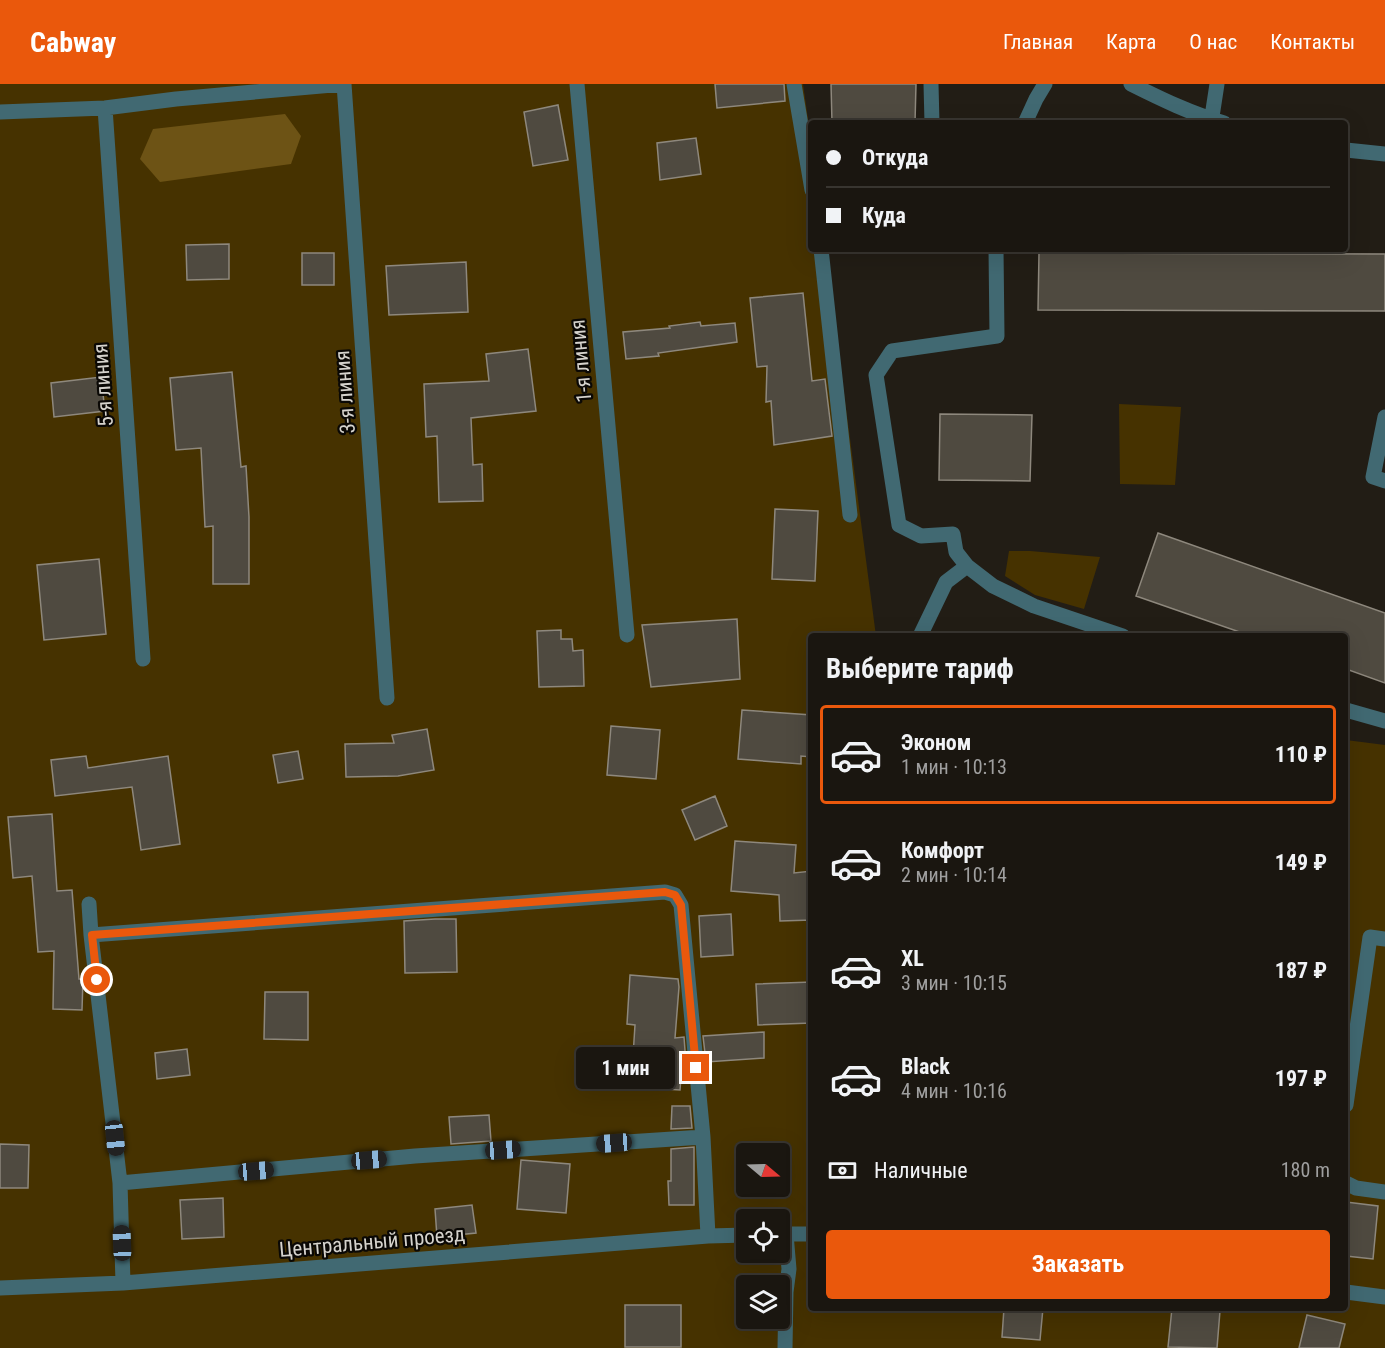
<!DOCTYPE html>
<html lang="ru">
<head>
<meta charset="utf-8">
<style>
	body { margin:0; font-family:"Roboto Condensed",sans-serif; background:#27231e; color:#f1f3f6; height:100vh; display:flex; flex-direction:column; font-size:22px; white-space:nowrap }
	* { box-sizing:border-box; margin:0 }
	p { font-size:20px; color:#9f9f9f }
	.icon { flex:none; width:33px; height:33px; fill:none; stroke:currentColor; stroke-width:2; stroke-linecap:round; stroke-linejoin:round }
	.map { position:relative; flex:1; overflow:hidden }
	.panel { position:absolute; left:808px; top:549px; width:540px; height:678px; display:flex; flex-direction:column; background:#1a1610; border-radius:6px; box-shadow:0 6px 24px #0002,0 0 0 2px #383530 }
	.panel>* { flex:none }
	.hud { position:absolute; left:808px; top:36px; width:540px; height:132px; border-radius:6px; box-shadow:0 6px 24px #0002,0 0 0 2px #383530; display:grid; align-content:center; height:132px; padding:0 18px; background:#1a1610 }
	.needle { width:39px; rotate:109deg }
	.controls { position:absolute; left:736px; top:1059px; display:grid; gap:12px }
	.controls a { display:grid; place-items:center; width:54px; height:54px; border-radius:6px; background:#1a1610; box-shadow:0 6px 24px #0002,0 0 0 2px #383530; font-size:30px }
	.end { position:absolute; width:27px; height:27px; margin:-14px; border:8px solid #ea580c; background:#fff; box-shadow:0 0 0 3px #fff }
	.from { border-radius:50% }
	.bubble { position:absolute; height:42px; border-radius:6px; background:#1a1610; box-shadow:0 6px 24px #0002,0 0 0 2px #383530; font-size:20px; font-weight:700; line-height:42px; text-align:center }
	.car { position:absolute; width:18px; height:36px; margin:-18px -9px; border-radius:8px; box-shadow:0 0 4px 2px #0007; background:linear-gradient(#222 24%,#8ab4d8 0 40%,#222 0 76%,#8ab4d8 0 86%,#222 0) }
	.hud b { display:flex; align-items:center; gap:21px; height:57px; font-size:22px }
	.hud b+b { border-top:2px solid #383530 }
	.hud i { width:15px; height:15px; background:#f1f3f6 }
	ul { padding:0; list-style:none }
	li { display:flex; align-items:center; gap:18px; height:99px; margin:0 12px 9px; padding:0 6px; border:3px solid transparent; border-radius:6px }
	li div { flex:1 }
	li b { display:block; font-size:22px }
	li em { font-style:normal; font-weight:700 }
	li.selected { border-color:#ea580c }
	li>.icon { width:54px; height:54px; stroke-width:1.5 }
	h2 { padding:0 18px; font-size:27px; line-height:72px }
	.pay { display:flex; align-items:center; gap:15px; height:66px; padding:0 18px; font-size:22px }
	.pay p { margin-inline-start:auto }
	.action { display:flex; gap:12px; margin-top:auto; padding:12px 18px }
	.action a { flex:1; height:69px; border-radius:6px; background:#ea580c; color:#fff; font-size:24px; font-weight:700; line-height:69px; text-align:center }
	header { display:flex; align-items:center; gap:36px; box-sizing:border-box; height:84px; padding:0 30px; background:#ea580c; color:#fff }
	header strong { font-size:28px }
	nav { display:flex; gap:33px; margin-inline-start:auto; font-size:21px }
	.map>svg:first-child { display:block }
</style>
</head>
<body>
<header>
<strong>Cabway</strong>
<nav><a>Главная</a><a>Карта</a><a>О нас</a><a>Контакты</a></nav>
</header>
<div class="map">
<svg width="1385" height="1264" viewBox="0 0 1385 1264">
	<rect width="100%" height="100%" fill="#221d15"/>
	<!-- green -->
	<path fill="#463200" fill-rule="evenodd" d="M0,0h803l9,63v102h13l51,387h-64v672h534v-568l39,5v603h-1385zM747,1070h33v32h-33zM747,1136h33v32h-33zM747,1202h33v32h-33z
		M1119,320l62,3 -6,78 -55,-1z
		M1009,467h21l70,6 -16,52 -49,-14 -30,-19z"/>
	<!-- water -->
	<path fill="#6d5315" d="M285,30l16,22 -10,28 -131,18 -20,-23 13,-30z"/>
	<!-- building -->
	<path fill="#4f4a40" stroke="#8e887d" stroke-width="1.5" d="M715,0h69l1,17 -68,7z
		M831,0h85l-1,39h-83z
		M558,21l10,55 -35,6 -9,-54z
		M696,54l5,36 -41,6 -3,-37z
		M229,160v35l-42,1 -1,-35z
		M302,169h32v32h-32z
		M1039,169l346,1v57l-347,-1z
		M466,178l2,50 -79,3 -3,-49z
		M803,209l9,88 13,-2 7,57 -58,9 -3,-44 -5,1 1,-36 -10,1 -7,-69z
		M700,238l1,4 34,-3 2,19 -79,11 1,3 -33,3 -3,-27 47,-4 -1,-2z
		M528,265l8,62 -65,7 2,47 9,-1 1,37 -44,1 -2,-66 -11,1 -2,-53 65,-3 -3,-27z
		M232,288l9,95 5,-1 3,51v67h-36v-58l-8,1 -4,-79 -25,2 -6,-72z
		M101,293l4,34 -51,6 -3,-34z
		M940,330l92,1 -2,66 -91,-1z
		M775,425l43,2 -3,70 -43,-2z
		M1158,449l227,80v70l-39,-14v-33h-95l-115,-40z
		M99,475l7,75 -62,6 -7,-75z
		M737,535l3,60 -89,8 -9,-62z
		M561,546v9h11l1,12 10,-1 1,36 -45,1 -2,-56z
		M742,626l70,5v42l-11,-1v8l-63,-5z
		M611,642l49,4 -4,49 -49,-4z
		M427,645l7,41 -36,6 -52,1 -1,-33 49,-1 -2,-8z
		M298,667l5,28 -25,4 -5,-28z
		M86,672l2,12 80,-12 12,88 -39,6 -9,-63 -77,9 -4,-36z
		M715,712l12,30 -32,14 -13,-30z
		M52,730l5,77 15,-1 7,89h4l-1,31 -29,-1 1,-58 -16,1 -6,-76 -19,2 -5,-61z
		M735,757l61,4 -2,28 18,-2v49l-32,1 -1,-26 -48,-4z
		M731,830l2,41 -32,2 -2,-41z
		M435,835h21l1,53 -52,1 -1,-52z
		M630,891l48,4 1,8 -4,51 9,-1 2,27h-4l-2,26 -49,-3 4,-62 -8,-1z
		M812,898v41l-54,2 -2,-41z
		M265,908h43v48l-44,-1z
		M764,948v26l-58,4 -3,-26z
		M187,965l3,26 -33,4 -2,-26z
		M672,1022h18l2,22 -21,1z
		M489,1031l2,26 -40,3 -2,-27z
		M0,1060l29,1 -1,43h-28z
		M694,1063v58h-25l-1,-24h3v-32z
		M521,1076l49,4 -4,49 -49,-4z
		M223,1114l1,39 -42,2 -2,-39z
		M1346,1118l32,4 -5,53 -27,-3z
		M472,1121l4,28 -39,4 -2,-28z
		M625,1221h56v42h-56z
		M1004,1224h39l-3,32 -38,-3z
		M1172,1224l48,3 -3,37 -49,-1z
		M1307,1231l38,9 -6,24h-40z"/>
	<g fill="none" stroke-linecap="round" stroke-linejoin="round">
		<!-- minor -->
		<path stroke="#416972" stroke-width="15" d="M344,0l43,614
			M577,0l50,551
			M794,0l18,106
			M931,0l1,39
			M1131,0c30,15 61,30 93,39
			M105,24l38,551
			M0,28l105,-4 71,-9 168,-15
			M1025,39l11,-24 9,-15
			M1211,39l6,-39
			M1346,66l39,4
			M821,165l29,266
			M996,165l1,87 -105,15 -16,24 23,150 22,11 32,-2 3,18 11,14 26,20 41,20 89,30
			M1385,333l-12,60 12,4
			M920,552l26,-54 21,-16
			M1346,626l39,11
			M89,820l2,31 29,248 3,100
			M91,851l574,-43 10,3 6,10 22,232 5,99
			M1346,1021l24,-168 15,2
			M120,1099l295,-27 288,-19
			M1346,1099l10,5 29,4
			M780,1150h32
			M0,1204l123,-5 585,-47 39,-1
			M1346,1208l39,5
			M785,1264l1,-56 3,-23 -3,-35"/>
	</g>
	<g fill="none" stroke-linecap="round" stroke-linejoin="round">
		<!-- route -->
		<path stroke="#ea580c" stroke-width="8" d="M97,896l-5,-45 573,-43 10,3 6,10 15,163"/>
	</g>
	<g text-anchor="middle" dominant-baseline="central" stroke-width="4.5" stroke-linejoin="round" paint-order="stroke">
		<!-- street labels -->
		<g font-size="21" fill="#d6d3cd" stroke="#0a0805">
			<text transform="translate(581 277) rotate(-95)">1-я линия</text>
			<text transform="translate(103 301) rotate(-94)">5-я линия</text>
			<text transform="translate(345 308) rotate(-94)">3-я линия</text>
			<text transform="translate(372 1158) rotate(-5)">Центральный проезд</text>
		</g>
	</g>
</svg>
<div class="controls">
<a><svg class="needle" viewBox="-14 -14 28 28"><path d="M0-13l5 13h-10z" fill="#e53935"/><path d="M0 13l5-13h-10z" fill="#9f9f9f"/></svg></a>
<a><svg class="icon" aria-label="locate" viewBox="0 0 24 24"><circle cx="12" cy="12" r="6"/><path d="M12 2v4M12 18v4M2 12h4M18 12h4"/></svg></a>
<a><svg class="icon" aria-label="layers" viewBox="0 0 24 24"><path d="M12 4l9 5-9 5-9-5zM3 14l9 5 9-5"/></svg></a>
</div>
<i class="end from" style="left:97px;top:896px"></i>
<i class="end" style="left:696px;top:984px"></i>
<div class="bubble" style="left:576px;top:963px;width:99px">1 мин</div>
<i class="car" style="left:115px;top:1054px;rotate:174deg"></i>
<i class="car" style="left:614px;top:1059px;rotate:266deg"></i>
<i class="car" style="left:503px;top:1066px;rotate:86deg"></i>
<i class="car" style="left:369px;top:1076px;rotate:85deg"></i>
<i class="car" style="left:256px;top:1087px;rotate:85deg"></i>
<i class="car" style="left:122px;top:1159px;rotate:358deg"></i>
<div class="hud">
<b><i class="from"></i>Откуда</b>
<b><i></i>Куда</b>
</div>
<section class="panel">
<h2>Выберите тариф</h2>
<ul>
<li class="selected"><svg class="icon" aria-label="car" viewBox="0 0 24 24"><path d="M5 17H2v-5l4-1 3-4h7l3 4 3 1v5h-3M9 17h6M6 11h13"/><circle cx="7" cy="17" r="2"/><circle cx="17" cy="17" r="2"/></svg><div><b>Эконом</b><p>1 мин · 10:13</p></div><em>110 ₽</em></li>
<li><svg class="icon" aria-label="car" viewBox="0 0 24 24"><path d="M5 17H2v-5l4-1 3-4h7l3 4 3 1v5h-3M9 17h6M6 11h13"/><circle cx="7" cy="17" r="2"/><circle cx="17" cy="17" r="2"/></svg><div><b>Комфорт</b><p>2 мин · 10:14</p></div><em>149 ₽</em></li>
<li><svg class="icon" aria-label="car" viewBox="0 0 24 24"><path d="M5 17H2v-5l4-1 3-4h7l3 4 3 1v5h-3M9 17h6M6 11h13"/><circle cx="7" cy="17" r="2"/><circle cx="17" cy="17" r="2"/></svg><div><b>XL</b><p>3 мин · 10:15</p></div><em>187 ₽</em></li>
<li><svg class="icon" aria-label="car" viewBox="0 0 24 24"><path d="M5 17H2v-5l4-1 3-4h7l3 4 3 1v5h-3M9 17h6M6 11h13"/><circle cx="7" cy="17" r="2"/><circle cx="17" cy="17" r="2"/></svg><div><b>Black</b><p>4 мин · 10:16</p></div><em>197 ₽</em></li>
</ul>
<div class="pay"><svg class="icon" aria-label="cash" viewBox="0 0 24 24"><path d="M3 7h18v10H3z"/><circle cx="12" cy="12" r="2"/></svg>Наличные<p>180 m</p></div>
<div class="action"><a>Заказать</a></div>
</section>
</div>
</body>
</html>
